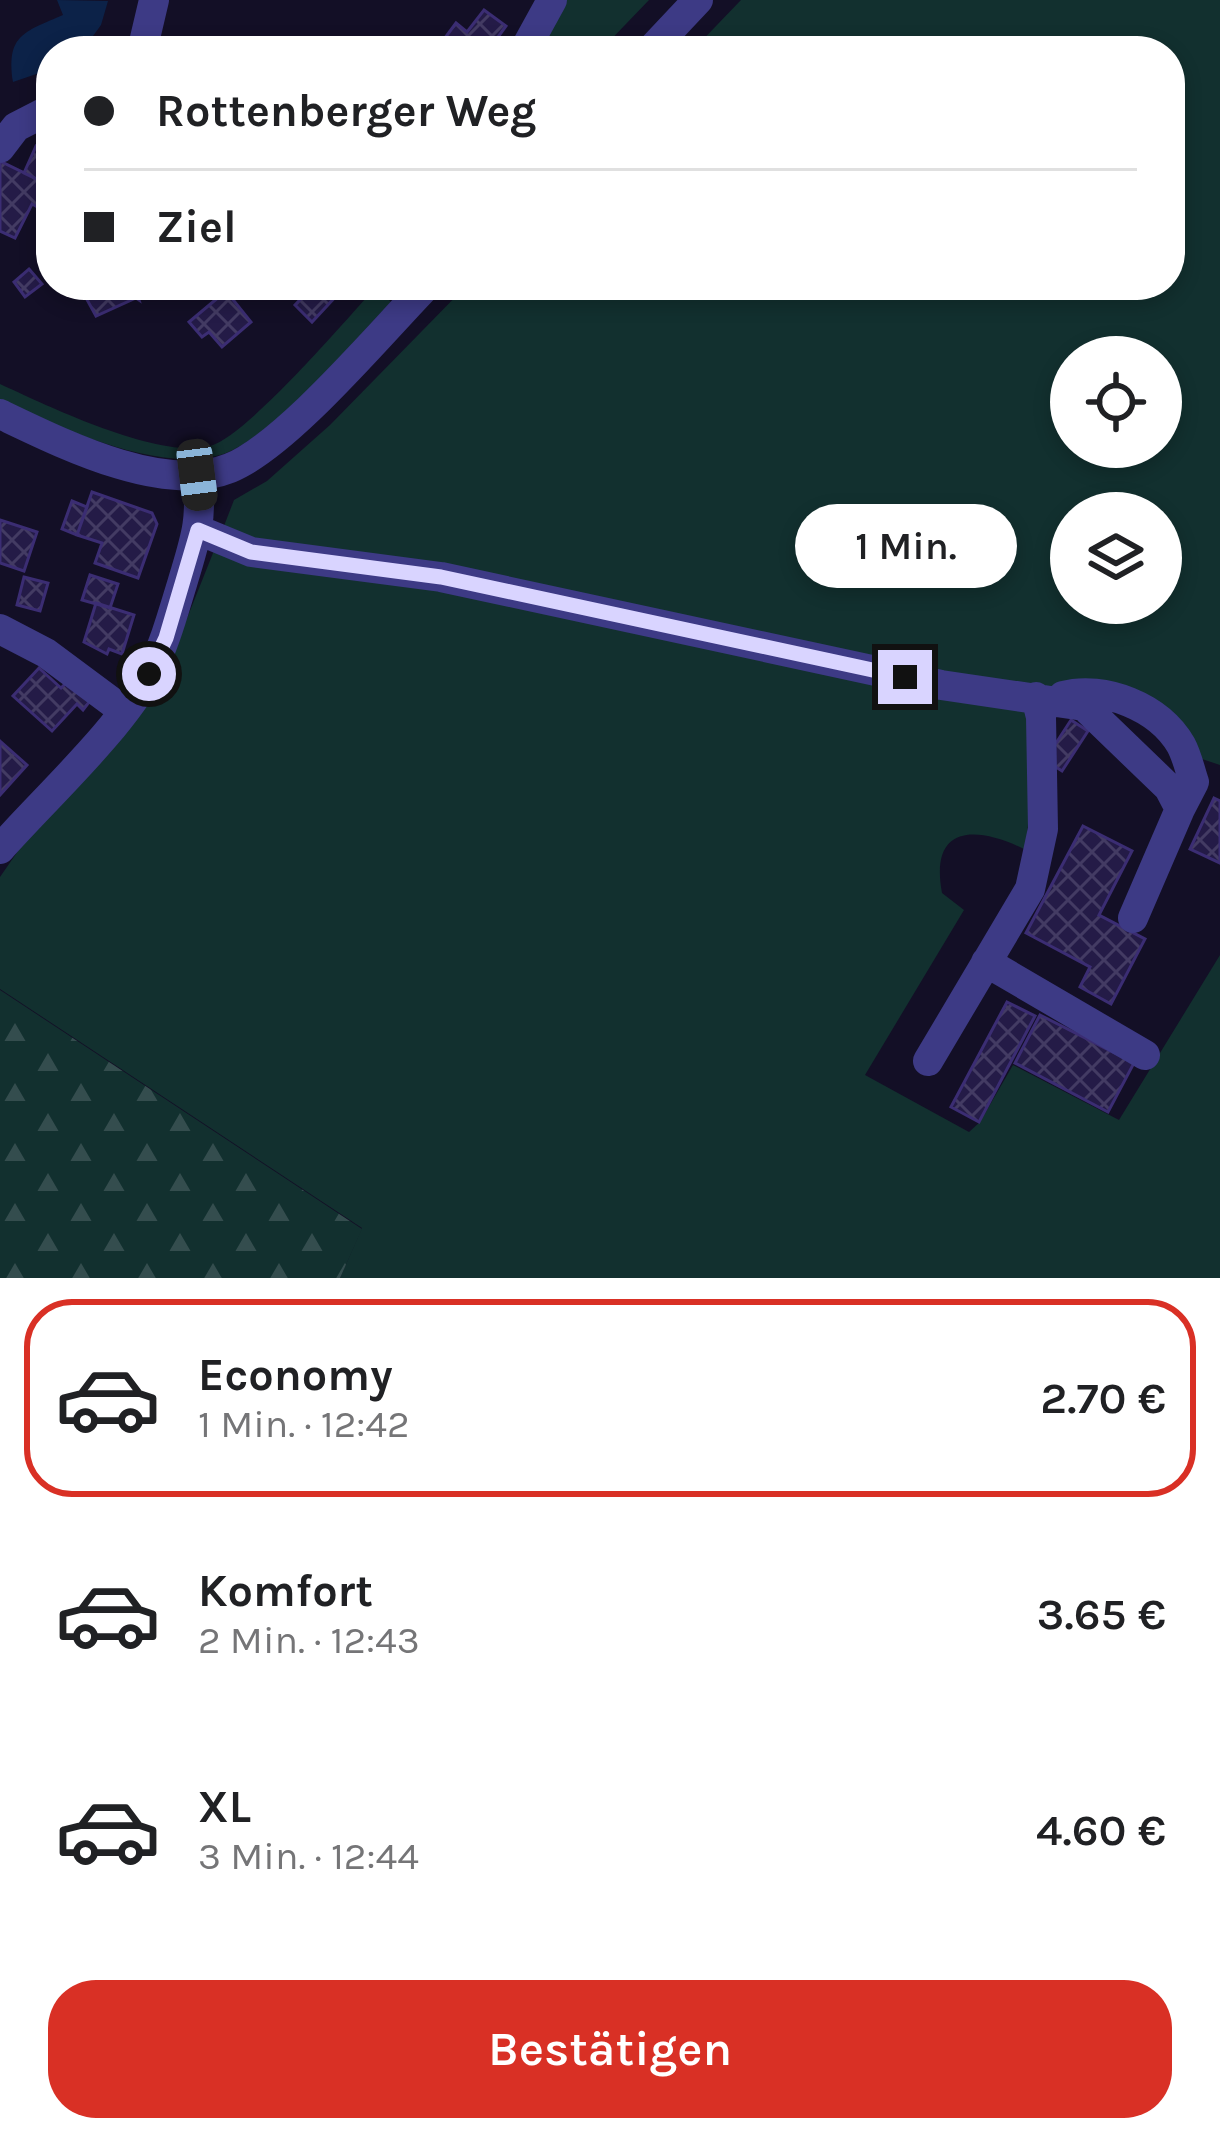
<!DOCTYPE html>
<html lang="de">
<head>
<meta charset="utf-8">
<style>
	body { margin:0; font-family:Karla,sans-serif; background:#f2f2f2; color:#202124; height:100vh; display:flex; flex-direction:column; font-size:45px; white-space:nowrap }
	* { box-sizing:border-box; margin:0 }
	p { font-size:39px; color:#757577 }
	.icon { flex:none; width:66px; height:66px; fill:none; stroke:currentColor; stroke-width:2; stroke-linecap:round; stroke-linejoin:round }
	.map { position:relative; height:1278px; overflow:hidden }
	.side { display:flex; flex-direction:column; background:#fff; flex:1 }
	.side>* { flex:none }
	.top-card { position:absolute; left:36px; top:36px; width:1149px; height:264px; border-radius:48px; box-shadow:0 6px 18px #0003; display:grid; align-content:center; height:264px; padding:0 48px; background:#fff }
	.controls { position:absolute; left:1050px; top:336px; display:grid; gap:24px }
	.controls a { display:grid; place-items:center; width:132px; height:132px; border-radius:50%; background:#fff; box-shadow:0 6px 18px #0003; font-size:60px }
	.end { position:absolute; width:54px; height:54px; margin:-27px; border:15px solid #d9d4ff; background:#111; box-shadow:0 0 0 6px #111 }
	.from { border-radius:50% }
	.bubble { position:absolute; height:84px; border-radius:42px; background:#fff; box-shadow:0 6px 18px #0003; font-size:39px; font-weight:600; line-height:84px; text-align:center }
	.car { position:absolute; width:36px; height:72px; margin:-36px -18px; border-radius:15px; box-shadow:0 0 9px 3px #0007; background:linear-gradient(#222 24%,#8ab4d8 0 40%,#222 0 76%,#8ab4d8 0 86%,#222 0) }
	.top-card b { display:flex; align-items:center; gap:42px; height:114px; font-size:45px }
	.top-card b+b { border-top:3px solid #e0e0e0 }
	.top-card i { width:30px; height:30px; background:#202124 }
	ul { padding:21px 0 0; list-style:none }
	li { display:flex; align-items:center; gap:36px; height:198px; margin:0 24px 18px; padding:0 24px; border:6px solid transparent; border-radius:48px }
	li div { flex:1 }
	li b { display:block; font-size:45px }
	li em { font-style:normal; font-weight:600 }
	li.current { border-color:#d93025 }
	li>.icon { width:108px; height:108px; stroke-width:1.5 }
	.cta { display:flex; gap:24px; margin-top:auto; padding:24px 48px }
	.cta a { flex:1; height:138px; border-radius:48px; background:#d93025; color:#fff; font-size:48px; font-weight:600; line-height:138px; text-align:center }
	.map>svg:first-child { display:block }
</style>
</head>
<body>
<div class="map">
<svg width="1220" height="1278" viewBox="0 0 1220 1278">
	<defs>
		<pattern id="forest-firs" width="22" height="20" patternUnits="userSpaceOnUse" patternTransform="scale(3)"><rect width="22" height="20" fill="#12302f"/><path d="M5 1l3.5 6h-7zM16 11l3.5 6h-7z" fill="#344d4e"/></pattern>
		<pattern id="building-cross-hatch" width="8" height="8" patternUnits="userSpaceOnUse" patternTransform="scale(3)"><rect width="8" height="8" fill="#241b47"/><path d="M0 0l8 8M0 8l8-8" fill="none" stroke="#433b63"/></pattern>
	</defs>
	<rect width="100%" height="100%" fill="#130f26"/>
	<!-- green -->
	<path fill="#12302f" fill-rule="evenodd" d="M563,0h86l-49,51h-66z
		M741,0h479v765l-27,-9 -116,-71 -39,2 -94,-9 -678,-132 -44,-15 12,-31 33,-19 63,-56 137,-140h703v-234h-478zM1071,357h90v90h-90zM1071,513h90v90h-90z
		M376,287l15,15c-39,40 -120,138 -171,153 -63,18 -164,-28 -220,-56v-15c48,22 159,76 210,62 37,-10 135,-125 166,-159z
		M215,548l223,36 589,119 4,83 -5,64c-48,-24 -97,-27 -84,43l22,17 -99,165 104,57 11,-10 33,-57 106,55 101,-165v323h-880l22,-50 -362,-239v-112l36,-52 128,-149z"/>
	<!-- forest -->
	<path fill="url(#forest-firs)" d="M0,990l362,239 -22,49h-340z"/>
	<!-- water -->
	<path fill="#0c2248" d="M57,0l51,1 -7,24 -19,26h-31v18l-38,13c-7,-47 11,-50 50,-67z"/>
	<!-- building -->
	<path fill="url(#building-cross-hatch)" stroke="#3b2d73" stroke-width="3" d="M484,10l22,16 -18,25h-43l-6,-5 17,-23 11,9z
		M36,146l15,7v33l-27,-13z
		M0,161l51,25 -10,23 -9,-5 -17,34 -15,-7z
		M29,269l13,15 -17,13 -11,-15z
		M79,285h55l5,15 -3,-2 -40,18z
		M314,285h14l10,9 -26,28 -17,-17z
		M226,291l25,31 -29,25 -13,-15 -7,5 -13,-15z
		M92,492l60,21 5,11 -19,54 -43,-15 7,-20 -25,-8z
		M72,501l15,6 -10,28 -15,-6z
		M0,520l37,12 -13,39 -24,-8z
		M90,575l28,9 -8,24 -28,-8z
		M24,577l24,6 -8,28 -23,-6z
		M96,603l38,12 -12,39 -13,-5 -2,5 -23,-12z
		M39,668l22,20 7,-7 22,20 -7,9 -6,-6 -25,27 -39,-35z
		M1071,720l17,11 -26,40 -17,-11z
		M0,741l27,24 -27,30z
		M1214,798l6,3v62l-30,-14z
		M1083,826l49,25 -33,64 46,24 -34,65 -31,-17 10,-20 -64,-34z
		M1007,1002l28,14 -56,106 -28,-15z
		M1040,1015l94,48 -26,49 -93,-49z"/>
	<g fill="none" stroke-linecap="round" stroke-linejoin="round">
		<!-- minor -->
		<path stroke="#3d3a85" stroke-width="30" d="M142,51l12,-51
			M524,51l28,-51
			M650,51l48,-51
			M0,148l16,-21 35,-18
			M0,414c61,29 163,81 230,54 57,-23 151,-136 197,-183
			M198,530l53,22 190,25 500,108 143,21 85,82 11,21 -47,109
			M0,629l46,24 78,58
			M1063,696c41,-11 96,11 118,49 6,11 9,25 13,37l-14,27
			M0,849c45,-51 121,-120 151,-178 14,-28 22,-58 31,-87 13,-44 21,-63 15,-109
			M986,962l159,93
			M928,1061l102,-172 13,-60 -2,-112 -5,-20"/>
	</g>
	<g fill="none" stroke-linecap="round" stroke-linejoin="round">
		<!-- route -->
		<path stroke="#d9d4ff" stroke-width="15" d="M149,674l17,-36 32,-108 53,22 190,25 464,100"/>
	</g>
</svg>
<div class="controls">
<a><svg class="icon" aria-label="locate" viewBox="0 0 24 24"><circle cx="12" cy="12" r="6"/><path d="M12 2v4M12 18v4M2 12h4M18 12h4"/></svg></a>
<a><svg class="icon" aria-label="layers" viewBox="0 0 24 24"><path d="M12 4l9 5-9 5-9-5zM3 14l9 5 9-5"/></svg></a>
</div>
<i class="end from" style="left:149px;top:674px"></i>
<i class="end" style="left:905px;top:677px"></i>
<div class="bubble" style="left:795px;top:504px;width:222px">1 Min.</div>
<i class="car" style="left:197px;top:475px;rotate:173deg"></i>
<div class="top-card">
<b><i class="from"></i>Rottenberger Weg</b>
<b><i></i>Ziel</b>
</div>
</div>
<section class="side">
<ul>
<li class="current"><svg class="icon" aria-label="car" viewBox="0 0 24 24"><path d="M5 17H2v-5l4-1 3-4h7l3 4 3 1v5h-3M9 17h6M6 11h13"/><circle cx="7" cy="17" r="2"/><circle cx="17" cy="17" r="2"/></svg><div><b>Economy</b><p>1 Min. · 12:42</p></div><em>2.70 €</em></li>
<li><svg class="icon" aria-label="car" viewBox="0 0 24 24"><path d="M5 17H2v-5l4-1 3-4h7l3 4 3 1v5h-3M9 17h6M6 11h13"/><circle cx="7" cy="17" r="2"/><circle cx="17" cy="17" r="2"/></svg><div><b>Komfort</b><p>2 Min. · 12:43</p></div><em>3.65 €</em></li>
<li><svg class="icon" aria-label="car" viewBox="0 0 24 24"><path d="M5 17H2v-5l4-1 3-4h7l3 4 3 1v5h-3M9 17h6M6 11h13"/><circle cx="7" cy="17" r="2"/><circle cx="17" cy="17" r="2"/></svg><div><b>XL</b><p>3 Min. · 12:44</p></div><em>4.60 €</em></li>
</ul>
<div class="cta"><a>Bestätigen</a></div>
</section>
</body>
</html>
